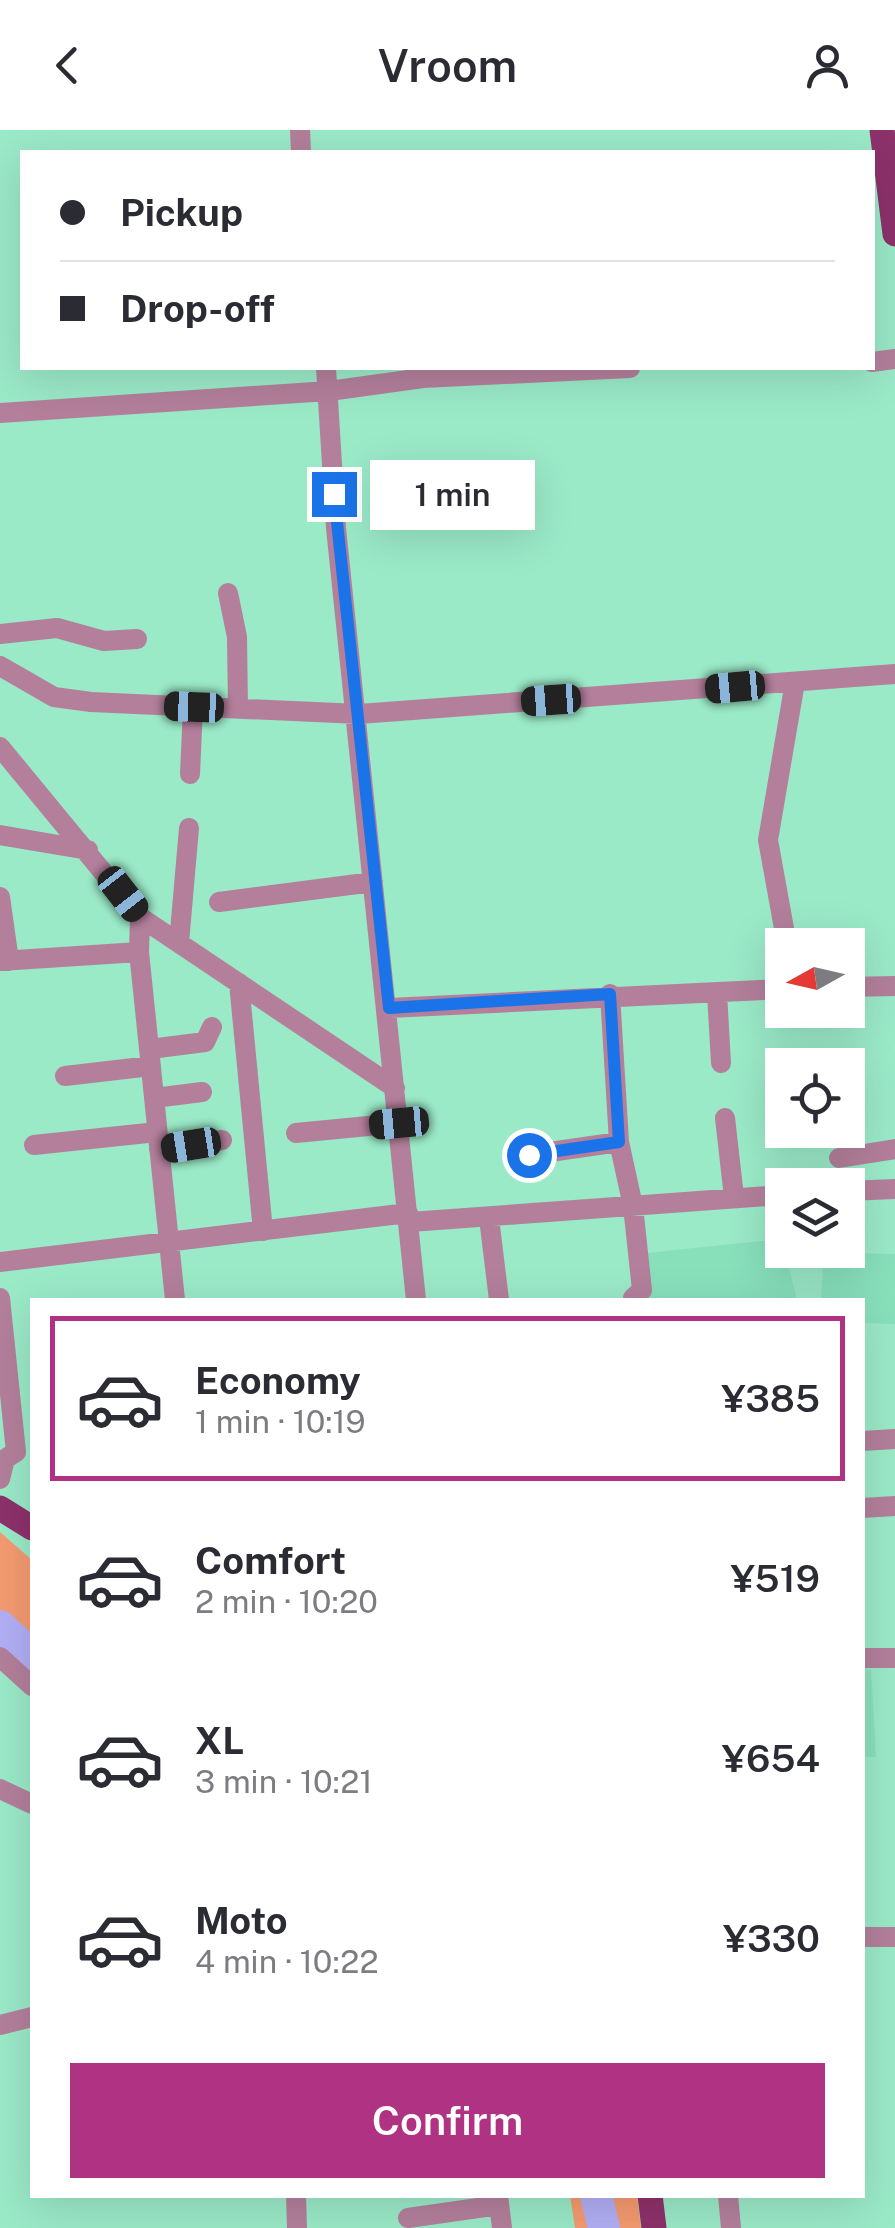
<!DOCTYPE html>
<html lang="en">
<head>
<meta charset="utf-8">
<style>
	body { margin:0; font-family:"Public Sans",sans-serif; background:#f7f7f7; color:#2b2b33; height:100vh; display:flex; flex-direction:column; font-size:38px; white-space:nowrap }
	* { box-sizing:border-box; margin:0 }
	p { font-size:32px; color:#7c7c81 }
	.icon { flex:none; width:55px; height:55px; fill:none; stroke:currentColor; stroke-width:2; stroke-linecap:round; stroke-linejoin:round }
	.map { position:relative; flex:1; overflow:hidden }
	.drawer { position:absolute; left:30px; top:1168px; width:835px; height:900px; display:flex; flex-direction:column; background:#fff; border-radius:0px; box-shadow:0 10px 40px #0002 }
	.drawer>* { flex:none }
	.banner { position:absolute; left:20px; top:20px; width:855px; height:220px; border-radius:0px; box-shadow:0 10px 40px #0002; display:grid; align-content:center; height:220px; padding:0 40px; background:#fff }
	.needle { width:65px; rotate:262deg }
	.fabs { position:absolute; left:765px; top:798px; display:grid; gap:20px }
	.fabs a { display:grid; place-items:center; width:100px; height:100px; border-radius:0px; background:#fff; box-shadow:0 10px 40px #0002; font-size:50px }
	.end { position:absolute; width:45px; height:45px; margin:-22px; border:12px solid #1a73e8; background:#fff; box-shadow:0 0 0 5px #fff }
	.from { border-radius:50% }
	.bubble { position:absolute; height:70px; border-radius:0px; background:#fff; box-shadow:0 10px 40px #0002; font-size:32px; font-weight:600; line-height:70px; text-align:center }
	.car { position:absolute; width:30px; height:60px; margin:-30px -15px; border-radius:12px; box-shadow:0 0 8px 2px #0007; background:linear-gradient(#222 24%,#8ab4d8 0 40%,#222 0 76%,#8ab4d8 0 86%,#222 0) }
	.banner b { display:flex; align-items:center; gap:35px; height:95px; font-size:38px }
	.banner b+b { border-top:2px solid #e1e1e2 }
	.banner i { width:25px; height:25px; background:#2b2b33 }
	ul { padding:18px 0 0; list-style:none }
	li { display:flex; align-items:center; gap:30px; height:165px; margin:0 20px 15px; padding:0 20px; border:5px solid transparent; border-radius:0px }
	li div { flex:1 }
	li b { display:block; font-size:38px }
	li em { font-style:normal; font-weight:600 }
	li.selected { border-color:#af3283 }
	li>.icon { width:90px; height:90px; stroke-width:1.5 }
	.action { display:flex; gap:20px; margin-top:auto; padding:20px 40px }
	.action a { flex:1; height:115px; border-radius:0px; background:#af3283; color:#fff; font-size:40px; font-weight:600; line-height:115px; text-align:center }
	header { display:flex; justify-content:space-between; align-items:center; height:130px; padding:0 40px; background:#fff; font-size:45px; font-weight:600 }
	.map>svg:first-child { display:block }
</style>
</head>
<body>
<header><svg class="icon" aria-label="back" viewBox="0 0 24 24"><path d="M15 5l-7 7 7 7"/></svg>Vroom<svg class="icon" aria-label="person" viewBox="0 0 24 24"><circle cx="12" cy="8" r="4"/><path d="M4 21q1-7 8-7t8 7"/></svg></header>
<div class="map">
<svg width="895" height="2098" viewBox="0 0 895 2098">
	<rect width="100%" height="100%" fill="#9ae9c7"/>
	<!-- built -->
	<path fill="#88e0bb" d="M782,1109l15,61h-152l2,-47z
		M853,1123l42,1v70l-32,-1 -1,-23h-41l2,-33 29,-3z
		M863,1539l8,1 5,87h-13z"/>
	<!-- green -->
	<path fill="#f49a70" d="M0,1402l32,28v108l-32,-30z
		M570,2065h67l4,33h-66z"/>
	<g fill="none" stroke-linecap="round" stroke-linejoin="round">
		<!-- river -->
		<path stroke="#b1aef4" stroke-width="32" d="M0,1496l32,29
			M596,2065l8,33"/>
		<!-- minor -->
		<path stroke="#b37f9b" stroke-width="20" d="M300,0l1,22
			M872,232l23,-3
			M326,238l10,160 80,772
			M0,283l329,-22 94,-13 207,-10
			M228,463l9,44 1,72
			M0,504l57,-6 47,13 33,-2
			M0,536l54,31 37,5 268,12 536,-40
			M0,617l140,170 255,171
			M190,644l3,-67
			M0,705l88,15
			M0,767l9,64
			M219,772l154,-20
			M140,787l-1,35 36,348
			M179,813l10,-115
			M787,815l-19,-105 27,-158
			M0,831l139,-9
			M239,853l24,248
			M848,857l47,-1
			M717,863l4,70
			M610,864l9,148 14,64 9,84 -9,8
			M389,878l393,-19
			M150,919l55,-7 7,-15
			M65,946l86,-10
			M154,968l48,-6
			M725,988l9,79
			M296,1003l103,-10
			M34,1015l123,-13
			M159,1019l63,-9
			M529,1025l90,-13
			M839,1028l56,-9
			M848,1061l47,-2
			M489,1088l10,82
			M410,1092l372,-27
			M0,1132l408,-49
			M0,1168l16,154 -11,7 -5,20
			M862,1311l33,-2
			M862,1378l33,-2
			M0,1527l32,29
			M862,1528h33
			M0,1659l32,15
			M862,1807h33
			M0,1895l32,-8
			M296,2065l1,33
			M498,2065l4,33
			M728,2065l3,33
			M408,2088l91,-13"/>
		<!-- major -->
		<path stroke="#8d316b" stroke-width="25" d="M882,0l13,104
			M0,1378l32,20
			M650,2065l4,33"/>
	</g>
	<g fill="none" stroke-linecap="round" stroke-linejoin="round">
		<!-- route -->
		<path stroke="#1a73e8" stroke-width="12" d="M334,364l55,514 221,-14 9,148 -90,13"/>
	</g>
</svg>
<div class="fabs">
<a><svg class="needle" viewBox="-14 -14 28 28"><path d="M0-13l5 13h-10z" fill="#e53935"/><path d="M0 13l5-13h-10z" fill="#7c7c81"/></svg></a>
<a><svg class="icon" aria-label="locate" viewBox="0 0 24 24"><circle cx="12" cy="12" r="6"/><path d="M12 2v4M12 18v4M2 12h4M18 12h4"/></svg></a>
<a><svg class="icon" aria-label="layers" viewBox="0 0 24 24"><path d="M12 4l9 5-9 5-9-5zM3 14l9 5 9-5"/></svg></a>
</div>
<i class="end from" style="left:529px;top:1025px"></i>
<i class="end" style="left:334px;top:364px"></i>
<div class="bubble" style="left:370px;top:330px;width:165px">1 min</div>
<i class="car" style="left:735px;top:557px;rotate:265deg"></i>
<i class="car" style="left:551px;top:570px;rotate:266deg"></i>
<i class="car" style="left:194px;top:577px;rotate:272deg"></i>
<i class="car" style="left:123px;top:764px;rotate:142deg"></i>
<i class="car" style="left:399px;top:993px;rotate:265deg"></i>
<i class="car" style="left:191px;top:1015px;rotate:261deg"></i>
<div class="banner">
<b><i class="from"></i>Pickup</b>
<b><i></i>Drop-off</b>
</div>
<section class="drawer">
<ul>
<li class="selected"><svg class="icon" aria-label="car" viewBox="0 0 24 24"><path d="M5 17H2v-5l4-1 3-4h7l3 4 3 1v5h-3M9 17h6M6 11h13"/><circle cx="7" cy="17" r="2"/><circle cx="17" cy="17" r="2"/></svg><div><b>Economy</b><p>1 min · 10:19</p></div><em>¥385</em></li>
<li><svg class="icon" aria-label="car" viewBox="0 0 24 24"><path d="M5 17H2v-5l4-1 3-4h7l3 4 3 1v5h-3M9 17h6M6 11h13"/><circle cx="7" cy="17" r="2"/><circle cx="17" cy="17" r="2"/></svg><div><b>Comfort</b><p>2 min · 10:20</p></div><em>¥519</em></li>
<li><svg class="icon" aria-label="car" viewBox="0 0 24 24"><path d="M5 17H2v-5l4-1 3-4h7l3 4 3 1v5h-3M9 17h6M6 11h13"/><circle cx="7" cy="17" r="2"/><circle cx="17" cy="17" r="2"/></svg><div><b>XL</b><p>3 min · 10:21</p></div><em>¥654</em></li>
<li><svg class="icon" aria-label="car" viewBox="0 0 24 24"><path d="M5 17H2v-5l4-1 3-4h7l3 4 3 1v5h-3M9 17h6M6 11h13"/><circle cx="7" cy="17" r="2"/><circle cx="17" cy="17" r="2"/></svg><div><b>Moto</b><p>4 min · 10:22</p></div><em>¥330</em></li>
</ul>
<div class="action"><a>Confirm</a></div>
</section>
</div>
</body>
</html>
